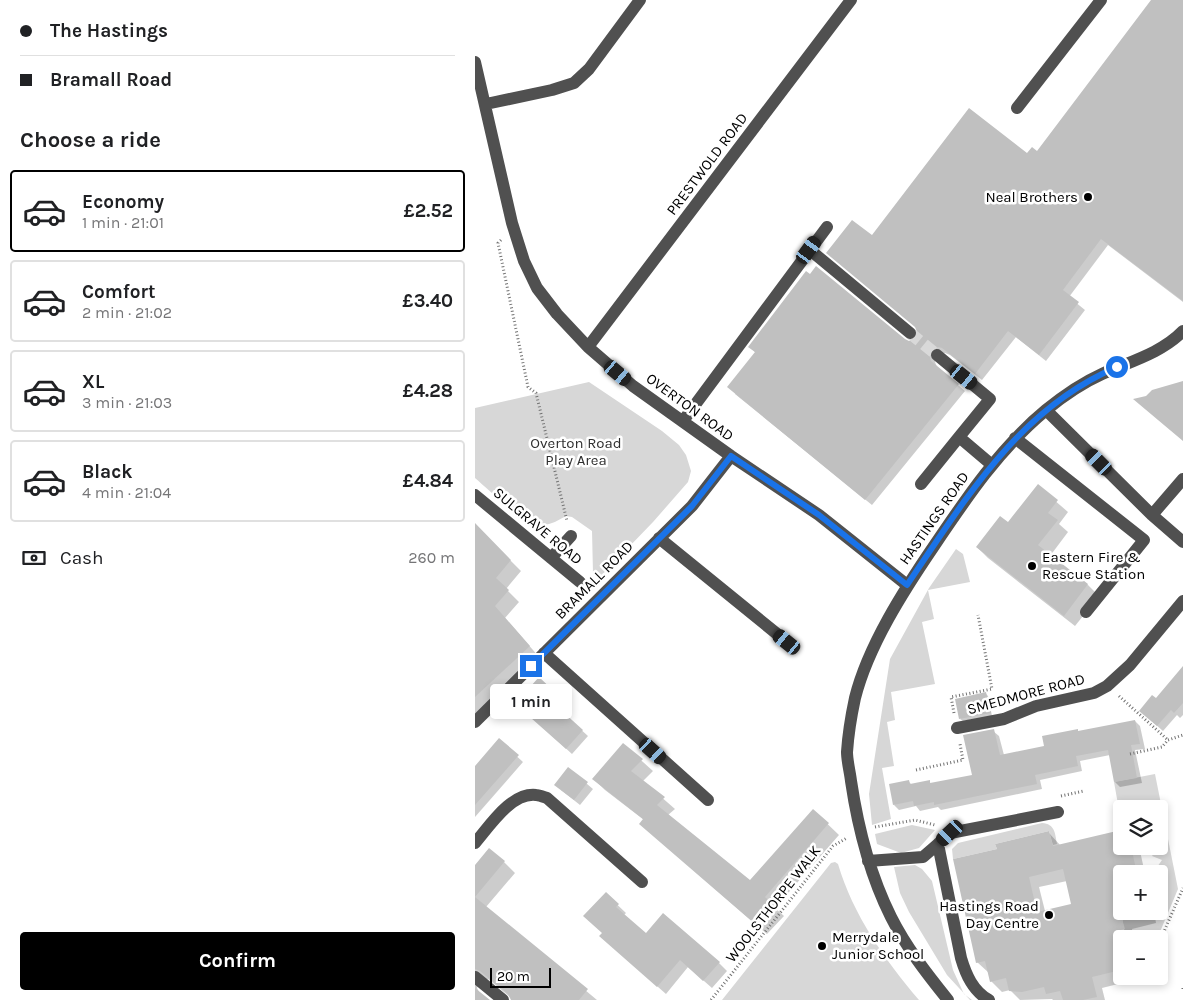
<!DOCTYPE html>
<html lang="en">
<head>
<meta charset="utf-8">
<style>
	body { margin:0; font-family:Karla,sans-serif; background:#f6f6f6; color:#202124; height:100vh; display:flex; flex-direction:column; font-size:19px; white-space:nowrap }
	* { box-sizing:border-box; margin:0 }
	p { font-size:16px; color:#757577 }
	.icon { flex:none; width:28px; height:28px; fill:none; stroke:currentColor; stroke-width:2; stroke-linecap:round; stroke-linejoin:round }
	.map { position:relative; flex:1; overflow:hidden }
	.details { display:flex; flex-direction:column; background:#fff; width:475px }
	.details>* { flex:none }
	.guide { display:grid; align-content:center; height:110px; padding:0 20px; background:#fff }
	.tools { position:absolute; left:638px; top:800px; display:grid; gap:10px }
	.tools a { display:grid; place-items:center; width:55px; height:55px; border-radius:5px; background:#fff; box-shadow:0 2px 8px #0003; font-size:25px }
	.scale { position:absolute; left:15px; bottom:12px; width:61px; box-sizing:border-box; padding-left:5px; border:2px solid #000; border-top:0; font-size:14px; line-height:18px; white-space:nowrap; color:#000; -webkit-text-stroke:4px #fff; paint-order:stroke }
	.end { position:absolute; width:22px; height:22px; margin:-11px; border:6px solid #1a73e8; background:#fff; box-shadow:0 0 0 2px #fff }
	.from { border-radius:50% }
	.bubble { position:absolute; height:35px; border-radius:5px; background:#fff; box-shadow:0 2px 8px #0003; font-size:16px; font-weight:700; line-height:35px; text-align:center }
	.car { position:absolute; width:15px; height:30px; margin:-15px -8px; border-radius:6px; box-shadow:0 0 4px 1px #0007; background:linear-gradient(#222 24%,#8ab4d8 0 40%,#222 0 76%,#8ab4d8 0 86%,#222 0) }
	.guide b { display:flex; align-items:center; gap:18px; height:48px; font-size:19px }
	.guide b+b { border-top:1px solid #e0e0e0 }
	.guide i { width:12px; height:12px; background:#202124 }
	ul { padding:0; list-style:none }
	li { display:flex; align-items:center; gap:15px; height:82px; margin:0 10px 8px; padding:0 10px; border:2px solid #e0e0e0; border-radius:5px }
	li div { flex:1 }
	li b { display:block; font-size:19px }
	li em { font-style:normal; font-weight:700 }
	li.current { border-color:#000 }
	li>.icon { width:45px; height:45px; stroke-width:1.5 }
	h2 { padding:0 20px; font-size:22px; line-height:60px }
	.pay { display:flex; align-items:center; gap:12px; height:55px; padding:0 20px; font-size:19px }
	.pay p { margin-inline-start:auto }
	.action { display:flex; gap:10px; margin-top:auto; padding:10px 20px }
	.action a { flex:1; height:58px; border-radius:5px; background:#000; color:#fff; font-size:20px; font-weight:700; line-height:58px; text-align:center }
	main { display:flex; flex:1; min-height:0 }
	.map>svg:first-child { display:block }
</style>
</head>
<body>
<main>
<section class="details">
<div class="guide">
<b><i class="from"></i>The Hastings</b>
<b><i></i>Bramall Road</b>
</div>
<h2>Choose a ride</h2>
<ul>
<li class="current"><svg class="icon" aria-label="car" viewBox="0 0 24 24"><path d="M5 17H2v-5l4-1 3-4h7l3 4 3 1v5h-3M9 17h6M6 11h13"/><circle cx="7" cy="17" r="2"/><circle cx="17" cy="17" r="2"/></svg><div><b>Economy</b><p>1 min · 21:01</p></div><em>£2.52</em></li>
<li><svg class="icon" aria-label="car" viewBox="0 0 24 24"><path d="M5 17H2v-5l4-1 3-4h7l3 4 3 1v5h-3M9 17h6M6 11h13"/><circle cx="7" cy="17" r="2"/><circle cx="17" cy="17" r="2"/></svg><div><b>Comfort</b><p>2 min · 21:02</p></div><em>£3.40</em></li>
<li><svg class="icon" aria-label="car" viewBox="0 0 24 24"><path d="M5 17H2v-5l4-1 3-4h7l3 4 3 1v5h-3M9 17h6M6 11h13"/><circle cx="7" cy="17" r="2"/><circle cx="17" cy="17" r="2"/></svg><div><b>XL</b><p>3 min · 21:03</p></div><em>£4.28</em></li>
<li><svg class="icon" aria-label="car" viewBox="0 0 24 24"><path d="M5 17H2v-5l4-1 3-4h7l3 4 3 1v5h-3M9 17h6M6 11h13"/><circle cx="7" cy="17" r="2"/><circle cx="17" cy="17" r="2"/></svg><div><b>Black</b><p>4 min · 21:04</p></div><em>£4.84</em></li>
</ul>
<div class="pay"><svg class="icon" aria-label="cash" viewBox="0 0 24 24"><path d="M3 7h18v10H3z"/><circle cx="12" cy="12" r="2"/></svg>Cash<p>260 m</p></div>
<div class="action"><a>Confirm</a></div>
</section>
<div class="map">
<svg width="708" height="1000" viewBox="0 0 708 1000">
	<rect width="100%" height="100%" fill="#fff"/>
	<!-- green -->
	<path fill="#d7d7d7" d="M114,382l73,49 17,14 7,10 5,16 -3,11 -35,40 -54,56 -6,-5 -1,-42 -20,-14 -6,-1c-9,5 -18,11 -29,8 -17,-4 -48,-34 -62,-46v-70z
		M481,549l7,5 7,28 -42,8 6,29 -12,3 13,62 -44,8 4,28 -8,2 7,44 -12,2 9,51 -19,6 -3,-31 21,-135 39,-71z
		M680,774l23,115 -21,50h-31l-4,-21 24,-5v-2h13v-26l6,-9 -10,-6 7,-10 -10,-4 7,-10v-37h-38v12l-7,-39z
		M567,823c13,1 13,10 15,21l-4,1 -4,-14 -54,13 2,5 -44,10 -1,-10 6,-6z
		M437,825l23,5 -16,18 -18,5 -24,-9 -2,-10z
		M360,862l3,2c15,51 47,96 81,136h-197l109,-137z
		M440,865l7,4 10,12 21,89 11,24 8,6h-2l-23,-25 -38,-63 -9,-19 -6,-26z"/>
	<!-- shadow -->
	<path fill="#0003" fill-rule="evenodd" d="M678,0h30v302l-75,-57 -39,52 16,13 -39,51 -30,-24 -34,43 -32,-25 -5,-2 -7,3 -3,6 2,5 28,24 -93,114 -137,-111 21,-41 -6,-6 159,-5 8,-2 2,-6 -47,-97 155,-82 11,-3z
		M563,486l30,26 -9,12 9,8 -18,24 38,29 11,11 -24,30 -87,-68 -11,-11 32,-23z
		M0,525l46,46 -15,18 13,13 -14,16 35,40 -65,60z
		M708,667v48l-3,3 -3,-3 -14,16 -17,-15 10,-17z
		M511,694l2,2 4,20 -29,5 -3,-2z
		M81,695l6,5 -6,7 32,29 -16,18 -43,-39z
		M660,721l5,5 5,23 -10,1 7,33 -22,4 -5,-5 -5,-27 -30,6 2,10 -42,9 2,9 -101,21 -3,-3 -18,4 -4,-5 -17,4 -5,-5 14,-24 4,4 17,-3 3,2 42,-8 19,-45 6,5 5,19 42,-8 31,-17 2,2z
		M24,740l24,22 -48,55v-48z
		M148,744l30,27 -10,10 32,28 -7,6 82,67 64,-71 25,24 -64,73 9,8 -17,18 -115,-100 -8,-14 -39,-30 -11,-11z
		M93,768l25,21 -13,16 -19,-15z
		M646,831v15h18l6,28h-24v37h33l2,12 -24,6 2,10h-13v37h17v3l-36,9 3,12h-52l-1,-1 -32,1 -10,-10 -8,2 -11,-11 -2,-8 -12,-11 21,-112 51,-17 11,12zM592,881l5,24 -27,6 -6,-24z
		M29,862l11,11 -29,34 111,93h-85l-2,-3 -22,-18 -8,3 -3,6 2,4 9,8h-13v-133z
		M131,894l20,19 -2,2 22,19 73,29 8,8 -15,17 -24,-21 -22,27 -66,-58 3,-3z"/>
	<!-- building -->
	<path fill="#c0c0c0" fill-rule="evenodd" d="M676,0h32v301l-82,-62 -38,51 16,12 -40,53 -31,-24 -33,43 -33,-26 -4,-1 -7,2 -2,5 2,7 28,23 -94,116 -138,-113 28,-35 -7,-5 58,-76 4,3 6,-8 89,73 4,2 7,-2 2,-5 -3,-7 -89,-74 26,-33 20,15 97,-127 58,45 5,-6 5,4z
		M708,381v60l-50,-42 13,-3 6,-6z
		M563,484l20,16 -10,13 10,7 -20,25 50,39 -24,32 -88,-69 24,-31 8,6z
		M0,523l36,37 -15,18 13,12 -14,16 35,40 -55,51z
		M708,666v37l-9,10 -3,-3 -14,16 -18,-15 13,-16 4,3z
		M64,677l18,17 -6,7 32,29 -17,19 -44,-39 7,-8 -7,-6z
		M511,692l5,21 -32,6 -4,-20z
		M660,720l5,24 -9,1 6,33 -23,4 -6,-32 -32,6 2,10 -43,9 2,9 -103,21v-3l-20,4 -1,-5 -20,4 -4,-21 20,-4 1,4 20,-4v3l42,-8 -9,-40 31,-6 6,26 44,-9 -2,-10 36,-7v2z
		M24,738l20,17 -44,50v-39z
		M148,743l20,16 -12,12 34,26 -8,8 93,75 63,-71 16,14 -64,74 9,8 -19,19 -116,-100 4,-5 -51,-40z
		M93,767l20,15 -14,18 -20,-15z
		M646,830v16h10l6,28h-16v42l4,13 -4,1v40l-29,7 5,20 -14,3h-20l-3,-9 -14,3 -2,-7 -22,5 -13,-1 -3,-13 -16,4 -5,-21 -9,2 -23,-104 44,-10 -2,-5 54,-13 4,15zM588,869l8,35 -34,8 -8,-35z
		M14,848l16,13 -30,36 113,92 -9,11h-68l-3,-6 -28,-23 -5,-2v-104z
		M131,892l13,12 -3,3 30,26 17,-20 57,49 -17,19 -23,-21 -23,27 -58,-51 3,-3 -19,-17z
		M0,988l15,12h-15z"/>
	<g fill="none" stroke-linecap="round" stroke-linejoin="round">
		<!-- minor-tunnel -->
		<path stroke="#d9d9d9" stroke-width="12" stroke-dasharray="12 6" stroke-linecap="butt" d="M435,333l27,22"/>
		<!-- path -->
		<path stroke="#727272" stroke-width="3" stroke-dasharray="1 2.5" stroke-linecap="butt" d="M26,240l-3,3 30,144 8,6 31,128
			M644,696l49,44
			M479,713l-3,-16 41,-8 -14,-74
			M655,754l32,-7 6,-7 15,-5
			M441,770l47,-10 -3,-16
			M586,796l23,-5
			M400,827l40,-7 20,5
			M684,943l24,-55
			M708,988v1
			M236,1000l122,-154 14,-8"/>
		<!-- minor -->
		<path stroke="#505050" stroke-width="12" d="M0,62l37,161 12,38 13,27 20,26 31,33 45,39 98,70 88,59 88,70
			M11,104l66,-14 22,-7 15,-14 51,-69
			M542,108l84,-108
			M335,250l100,83
			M113,347l263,-347
			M462,355l53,44 -31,38 33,28
			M571,410l106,105 31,27
			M208,421l144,-194
			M540,438l129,102 -58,72
			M446,484l38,-47
			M0,495l105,87
			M677,515l31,-36
			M184,538l128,104
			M76,558l20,-22
			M69,653l164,147
			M0,722l217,-216 39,-50
			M482,728l47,-9 32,-13 58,-13 13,-7 23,-21 53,-64
			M0,843c14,-16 36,-51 61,-48 3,0 8,2 11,3l95,84
			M393,861l55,-4 15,-13
			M0,977l28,23
			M473,1000c-21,-26 -42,-53 -57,-83 -21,-42 -33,-89 -40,-136 -1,-9 -4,-20 -4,-29 1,-15 5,-40 8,-54 13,-52 49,-108 79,-152 33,-49 66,-98 112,-136 16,-13 36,-27 56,-36 27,-12 60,-21 81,-43
			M514,1000c-16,-9 -23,-25 -28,-42l-23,-114 12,-11 108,-21"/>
	</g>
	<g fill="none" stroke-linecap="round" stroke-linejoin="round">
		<!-- route -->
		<path stroke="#1a73e8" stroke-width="6" d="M56,666l161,-160 39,-50 88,59 88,70c58,-85 111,-176 210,-218"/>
	</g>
	<!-- markers -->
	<g fill="#000" stroke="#fff" stroke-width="2">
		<circle cx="613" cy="197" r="5"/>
		<circle cx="557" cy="566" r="5"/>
		<circle cx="574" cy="915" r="5"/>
		<circle cx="347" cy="946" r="5"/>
	</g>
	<g text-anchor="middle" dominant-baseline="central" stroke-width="5" stroke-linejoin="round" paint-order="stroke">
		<!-- street labels -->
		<g font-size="15" fill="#000" stroke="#fff">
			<text transform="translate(232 164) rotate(-53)">PRESTWOLD ROAD</text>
			<text transform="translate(215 407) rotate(36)">OVERTON ROAD</text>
			<text transform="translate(459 518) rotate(-55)">HASTINGS ROAD</text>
			<text transform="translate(63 526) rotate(40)">SULGRAVE ROAD</text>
			<text transform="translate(119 580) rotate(-45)">BRAMALL ROAD</text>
			<text transform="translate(551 694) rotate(-15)">SMEDMORE ROAD</text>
			<text transform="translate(298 904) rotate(-52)">WOOLSTHORPE WALK</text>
		</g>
		<!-- poi labels -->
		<g font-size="15" fill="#000" stroke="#fff" text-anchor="end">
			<text x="603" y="197">Neal Brothers</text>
			<text x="567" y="557" text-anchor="start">Eastern Fire &amp;<tspan x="567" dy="17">Rescue Station</tspan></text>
			<text x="564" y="906">Hastings Road<tspan x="564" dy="17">Day Centre</tspan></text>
			<text x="357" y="937" text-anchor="start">Merrydale<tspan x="357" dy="17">Junior School</tspan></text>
		</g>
		<!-- park labels -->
		<g font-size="15" fill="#2e2e2e" stroke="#fff">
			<text x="101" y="443">Overton Road<tspan x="101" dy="17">Play Area</tspan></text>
		</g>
	</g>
</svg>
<div class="tools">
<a><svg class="icon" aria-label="layers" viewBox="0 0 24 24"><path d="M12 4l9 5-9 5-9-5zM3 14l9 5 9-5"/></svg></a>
<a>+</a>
<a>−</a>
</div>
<div class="scale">20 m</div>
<i class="end from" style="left:642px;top:367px"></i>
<i class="end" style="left:56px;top:666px"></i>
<div class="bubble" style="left:15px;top:684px;width:82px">1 min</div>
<i class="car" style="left:334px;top:250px;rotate:36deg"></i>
<i class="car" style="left:143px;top:373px;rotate:130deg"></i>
<i class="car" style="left:489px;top:377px;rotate:129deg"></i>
<i class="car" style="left:624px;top:462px;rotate:315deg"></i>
<i class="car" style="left:312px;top:642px;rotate:309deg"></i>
<i class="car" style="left:178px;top:751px;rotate:132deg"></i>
<i class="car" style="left:475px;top:833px;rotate:227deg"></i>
</div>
</main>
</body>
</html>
